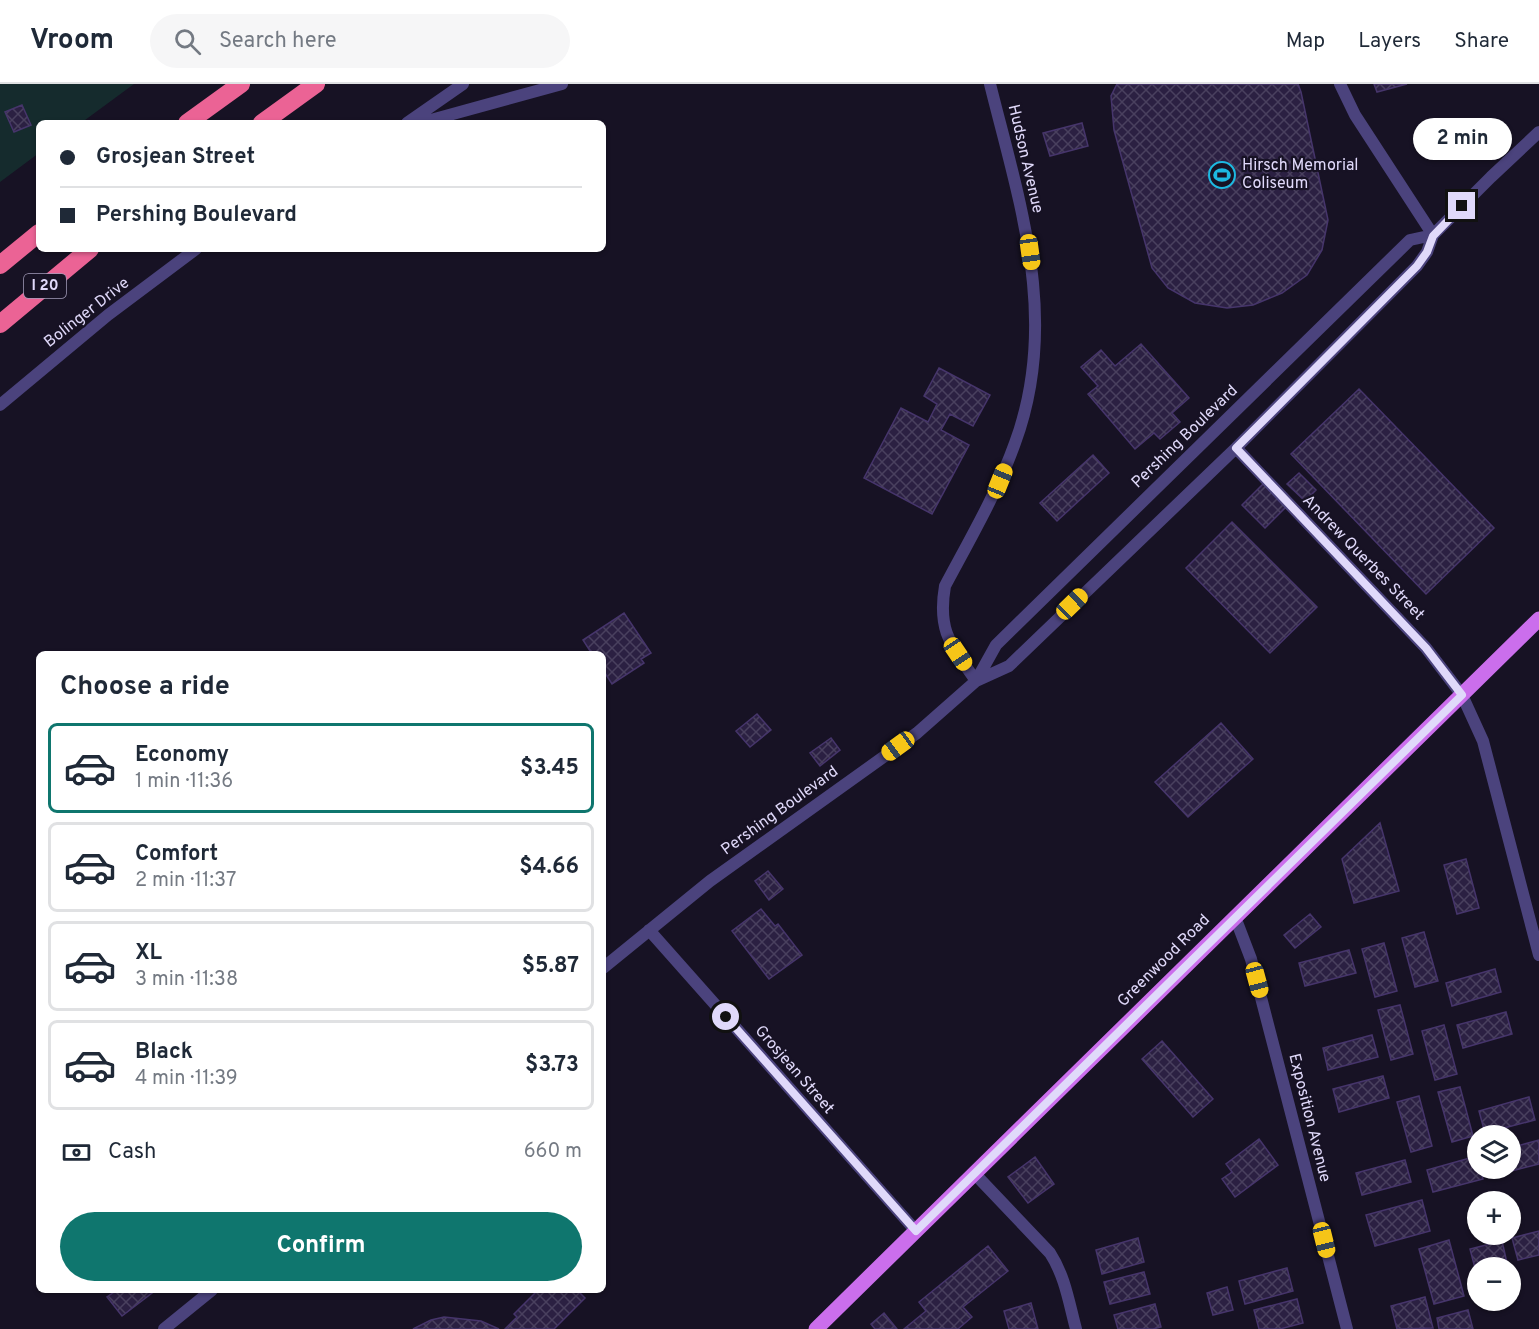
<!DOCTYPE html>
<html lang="en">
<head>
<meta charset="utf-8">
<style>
	body { margin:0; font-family:Overpass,sans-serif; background:#f6f6f7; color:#1f2937; height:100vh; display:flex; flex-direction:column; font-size:22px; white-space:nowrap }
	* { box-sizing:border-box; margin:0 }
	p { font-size:20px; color:#747a83 }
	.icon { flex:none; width:33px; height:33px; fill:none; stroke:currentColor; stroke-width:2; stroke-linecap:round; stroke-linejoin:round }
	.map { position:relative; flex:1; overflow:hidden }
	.side { position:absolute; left:36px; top:567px; width:570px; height:642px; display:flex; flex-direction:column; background:#fff; border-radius:9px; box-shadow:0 2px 4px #0004 }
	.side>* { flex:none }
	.top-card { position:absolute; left:36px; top:36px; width:570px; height:132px; border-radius:9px; box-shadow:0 2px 4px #0004; display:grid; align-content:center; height:132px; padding:0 24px; background:#fff }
	.fabs { position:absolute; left:1467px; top:1041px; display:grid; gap:12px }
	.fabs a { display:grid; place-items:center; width:54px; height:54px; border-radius:50%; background:#fff; box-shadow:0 2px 4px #0004; font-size:30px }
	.end { position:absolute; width:27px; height:27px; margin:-14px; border:8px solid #e0d9fa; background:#111; box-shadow:0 0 0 3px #111 }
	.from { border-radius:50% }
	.bubble { position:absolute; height:42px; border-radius:21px; background:#fff; box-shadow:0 2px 4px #0004; font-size:20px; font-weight:700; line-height:42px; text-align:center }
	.car { position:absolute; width:18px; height:36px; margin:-18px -9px; border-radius:8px; box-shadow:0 0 4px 2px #0007; background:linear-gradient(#f5c518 24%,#345 0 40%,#f5c518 0 76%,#345 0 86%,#f5c518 0) }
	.top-card b { display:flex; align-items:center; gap:21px; height:57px; font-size:22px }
	.top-card b+b { border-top:2px solid #e0e1e3 }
	.top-card i { width:15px; height:15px; background:#1f2937 }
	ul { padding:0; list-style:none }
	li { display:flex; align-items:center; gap:18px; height:90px; margin:0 12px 9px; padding:0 12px; border:3px solid #e0e1e3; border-radius:9px }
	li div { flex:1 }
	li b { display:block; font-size:22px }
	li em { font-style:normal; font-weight:700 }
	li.selected { border-color:#0f766e }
	li>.icon { width:54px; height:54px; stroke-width:1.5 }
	h2 { padding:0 24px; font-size:27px; line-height:72px }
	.pay { display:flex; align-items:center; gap:15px; height:66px; padding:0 24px; font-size:22px }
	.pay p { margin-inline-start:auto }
	.button { display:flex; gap:12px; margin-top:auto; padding:12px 24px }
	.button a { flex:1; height:69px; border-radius:36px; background:#0f766e; color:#fff; font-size:24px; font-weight:700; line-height:69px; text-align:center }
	header { display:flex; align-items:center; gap:36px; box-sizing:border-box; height:84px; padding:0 30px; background:#fff; border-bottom:2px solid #e0e1e3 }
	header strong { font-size:28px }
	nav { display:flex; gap:33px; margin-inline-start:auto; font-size:21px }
	.search { width:420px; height:54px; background:#f6f6f7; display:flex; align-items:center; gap:15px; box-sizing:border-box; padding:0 21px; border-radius:33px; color:#747a83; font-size:22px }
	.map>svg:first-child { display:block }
</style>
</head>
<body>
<header>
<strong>Vroom</strong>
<div class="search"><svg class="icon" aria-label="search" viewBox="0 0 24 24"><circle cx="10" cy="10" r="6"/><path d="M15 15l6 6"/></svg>Search here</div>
<nav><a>Map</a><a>Layers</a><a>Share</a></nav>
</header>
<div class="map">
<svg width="1539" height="1245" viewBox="0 0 1539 1245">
	<defs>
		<pattern id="building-cross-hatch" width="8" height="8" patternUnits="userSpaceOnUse" patternTransform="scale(1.5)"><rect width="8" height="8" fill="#2b2042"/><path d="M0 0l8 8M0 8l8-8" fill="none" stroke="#49405e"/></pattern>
	</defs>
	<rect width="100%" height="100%" fill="#171224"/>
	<!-- park -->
	<path fill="#152b2d" d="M0,0h134l-53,39h-42v30l-39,29z"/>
	<!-- building -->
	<path fill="url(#building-cross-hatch)" stroke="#46356b" stroke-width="1.5" d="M1117,0h181l3,8 27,128 -6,30 -15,25 -25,18 -29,12 -26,3 -32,-5 -27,-15 -16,-20 -38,-138 -3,-34z
		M1374,0h33l-30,8z
		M22,21l9,20 -17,7 -9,-20z
		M1082,39l6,23 -38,10 -7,-23z
		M1141,260l48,54 -17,15 8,9 -20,17 -6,-6 -19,16 -47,-55 10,-8 -17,-19 20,-17 14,16z
		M939,284l51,27 -17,31 -23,-12 -9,16 28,15 -37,69 -68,-36 37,-70 27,14 9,-18 -13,-8z
		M1359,305l135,139 -68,66 -135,-140z
		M1093,371l16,18 -52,48 -17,-18z
		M1299,389l17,17 -11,11 -18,-17z
		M1265,398l23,23 -23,23 -23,-23z
		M1232,438l85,85 -47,46 -84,-85z
		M624,529l27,40 -10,6 3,4 -32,21 -9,-14v-16h-11l-9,-14z
		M757,630l14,16 -21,17 -14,-16z
		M1221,639l32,36 -65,58 -33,-35z
		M831,654l9,12 -20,16 -10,-13z
		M1380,739l19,68 -45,12 -12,-44z
		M1466,775l13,49 -22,6 -13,-49z
		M768,787l15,18 -14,11 -14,-19z
		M761,825l14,17 3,-2 24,31 -33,24 -37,-48z
		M1310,830l11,13 -26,21 -11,-13z
		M1424,848l14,49 -23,6 -13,-49z
		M1384,859l13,48 -22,6 -13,-48z
		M1349,866l7,23 -51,13 -6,-23z
		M1495,885l6,23 -49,14 -6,-23z
		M1400,921l13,49 -22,6 -13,-50z
		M1506,928l6,22 -49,14 -6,-23z
		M1444,941l13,49 -22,6 -13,-49z
		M1372,951l6,22 -50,13 -5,-22z
		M1162,957l51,58 -20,18 -51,-58z
		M1383,992l6,22 -50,14 -6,-23z
		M1460,1003l13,49 -21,6 -14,-50z
		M1419,1012l13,50 -21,6 -14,-50z
		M1529,1013l6,23 -50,13 -6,-22z
		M1259,1055l19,26 -43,32 -13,-18 10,-7 -6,-8z
		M1539,1056v24l-43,11 -2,-7h16v-20z
		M1477,1072l1,12h2l3,11 -50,13 -6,-22z
		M1035,1073l19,27 -26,19 -20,-26z
		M1405,1076l6,22 -49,13 -6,-22z
		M1422,1116l8,31 -55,15 -9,-31z
		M1539,1147v24l-21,5 -6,-22z
		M1138,1154l6,24 -42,12 -6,-24z
		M1449,1156l15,56 -30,8 -15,-55z
		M1502,1157l5,22 -16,5h-13v3l-2,1 -6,-23z
		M988,1162l20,25 -45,36 9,10 -14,12h-54l22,-18 -7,-9z
		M1287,1184l6,23 -48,13 -6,-23z
		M1144,1188l6,22 -40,10 -6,-22z
		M1227,1203l6,23 -20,5 -6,-22z
		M117,1206h39l-34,26 -15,-19z
		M538,1206h39l8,8 -31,31h-49l12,-12 -3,-3z
		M1425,1213l8,31 -36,1 -6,-23z
		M1297,1215l6,24 -23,6h-21l-5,-19z
		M1031,1219l7,26h-29l-5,-18z
		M1155,1220l6,23 -8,2h-35l-4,-14z
		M1468,1226l5,19h-34l-2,-11z
		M884,1229l13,16h-22l-4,-5z
		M444,1233l37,4 18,8h-86l18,-9z"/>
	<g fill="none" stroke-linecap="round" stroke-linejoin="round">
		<!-- minor -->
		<path stroke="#4b437d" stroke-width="12" d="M1340,0l15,31 78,120
			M407,39l56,-39
			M420,39l142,-39
			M0,321l108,-90 88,-66
			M1236,364l190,200 36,47
			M976,597l20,-36 414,-405 23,-5
			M976,597c-24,-35 -39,-49 -31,-95 25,-47 52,-93 70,-143 45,-122 5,-239 -25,-359
			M1235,833l16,42 96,370
			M649,846l267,301
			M603,884l107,-87 207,-148 59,-52 33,-15 227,-218 181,-182 10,-14 6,-17 58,-58 48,-45
			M974,1089l76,80c15,23 19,50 26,76
			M164,1245l48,-39"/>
		<!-- tertiary -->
		<path stroke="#4b437d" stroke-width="12" d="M1462,611l21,46 56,214"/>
		<!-- primary -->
		<path stroke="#cb6eec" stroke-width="15" d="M816,1245l723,-710"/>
		<!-- motorway -->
		<path stroke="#eb6395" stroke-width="18" d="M187,39l54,-39
			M262,39l54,-39
			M0,181l39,-32
			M0,240l90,-75"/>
	</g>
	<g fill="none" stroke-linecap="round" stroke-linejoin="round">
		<!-- route -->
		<path stroke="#e0d9fa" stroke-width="8" d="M726,933l190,214 546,-536 -36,-47 -190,-200 181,-182 10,-14 6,-16 29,-30"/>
	</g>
	<!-- icons -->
	<defs>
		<symbol id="stadium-ring" viewBox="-11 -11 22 22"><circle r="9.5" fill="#171224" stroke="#1db9e2" stroke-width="1.5"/><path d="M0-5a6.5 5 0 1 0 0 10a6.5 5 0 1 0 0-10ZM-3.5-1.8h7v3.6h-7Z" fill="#1db9e2"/></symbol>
	</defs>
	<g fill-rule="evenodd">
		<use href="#stadium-ring" x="1207" y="76" width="30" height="30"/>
	</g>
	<g text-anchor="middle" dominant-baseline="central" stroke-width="4.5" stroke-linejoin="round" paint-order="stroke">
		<!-- shield labels -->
		<rect fill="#171224" stroke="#a49dba" stroke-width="1.5" x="24" y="190" width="42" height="24" rx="4.5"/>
		<g font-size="15" font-weight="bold" fill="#e0d9fa">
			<text x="45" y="202">I 20</text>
		</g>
		<!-- street labels -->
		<g font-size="16" fill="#e0d9fa" stroke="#171224">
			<text transform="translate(1025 75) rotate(77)">Hudson Avenue</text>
			<text transform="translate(87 229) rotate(-38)">Bolinger Drive</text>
			<text transform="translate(1185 353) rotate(-44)">Pershing Boulevard</text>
			<text transform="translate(1363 474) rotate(46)">Andrew Querbes Street</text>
			<text transform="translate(780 727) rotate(-36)">Pershing Boulevard</text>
			<text transform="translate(1164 877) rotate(-45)">Greenwood Road</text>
			<text transform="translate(794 986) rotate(49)">Grosjean Street</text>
			<text transform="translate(1309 1034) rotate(76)">Exposition Avenue</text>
		</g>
		<!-- poi labels -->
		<g font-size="16" fill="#e0d9fa" stroke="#171224" text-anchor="start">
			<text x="1242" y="82">Hirsch Memorial<tspan x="1242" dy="18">Coliseum</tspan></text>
		</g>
	</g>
</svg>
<div class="fabs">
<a><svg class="icon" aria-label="layers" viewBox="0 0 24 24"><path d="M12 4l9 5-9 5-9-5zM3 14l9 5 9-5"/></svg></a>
<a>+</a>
<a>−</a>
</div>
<i class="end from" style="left:726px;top:933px"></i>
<i class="end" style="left:1462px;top:122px"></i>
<div class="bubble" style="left:1413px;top:34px;width:99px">2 min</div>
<i class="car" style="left:1030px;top:168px;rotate:172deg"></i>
<i class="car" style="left:1000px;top:397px;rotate:22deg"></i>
<i class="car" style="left:1072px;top:520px;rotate:46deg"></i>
<i class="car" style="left:958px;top:570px;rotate:146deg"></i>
<i class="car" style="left:898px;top:662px;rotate:234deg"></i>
<i class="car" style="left:1257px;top:896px;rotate:165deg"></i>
<i class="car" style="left:1324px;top:1156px;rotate:166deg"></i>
<div class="top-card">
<b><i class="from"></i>Grosjean Street</b>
<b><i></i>Pershing Boulevard</b>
</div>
<section class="side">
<h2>Choose a ride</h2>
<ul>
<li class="selected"><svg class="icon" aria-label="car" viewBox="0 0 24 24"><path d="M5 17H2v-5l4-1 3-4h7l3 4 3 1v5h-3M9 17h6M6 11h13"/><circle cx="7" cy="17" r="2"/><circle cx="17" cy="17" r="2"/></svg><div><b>Economy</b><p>1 min · 11:36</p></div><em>$3.45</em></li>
<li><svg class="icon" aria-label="car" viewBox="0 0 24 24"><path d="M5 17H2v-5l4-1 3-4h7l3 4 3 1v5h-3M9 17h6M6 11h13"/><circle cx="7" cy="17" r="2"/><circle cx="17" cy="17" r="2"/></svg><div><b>Comfort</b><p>2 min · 11:37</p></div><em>$4.66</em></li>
<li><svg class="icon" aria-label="car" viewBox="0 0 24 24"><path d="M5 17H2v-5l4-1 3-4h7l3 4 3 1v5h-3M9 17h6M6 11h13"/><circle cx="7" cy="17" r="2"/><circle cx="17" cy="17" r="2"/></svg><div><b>XL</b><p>3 min · 11:38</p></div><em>$5.87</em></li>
<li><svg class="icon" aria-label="car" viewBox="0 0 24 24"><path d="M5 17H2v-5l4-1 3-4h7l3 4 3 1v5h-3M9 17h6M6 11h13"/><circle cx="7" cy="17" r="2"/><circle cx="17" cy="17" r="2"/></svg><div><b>Black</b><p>4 min · 11:39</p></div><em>$3.73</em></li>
</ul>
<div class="pay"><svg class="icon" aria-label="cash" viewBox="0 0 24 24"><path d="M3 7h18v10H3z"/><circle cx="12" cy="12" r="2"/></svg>Cash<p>660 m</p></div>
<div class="button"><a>Confirm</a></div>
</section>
</div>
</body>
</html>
